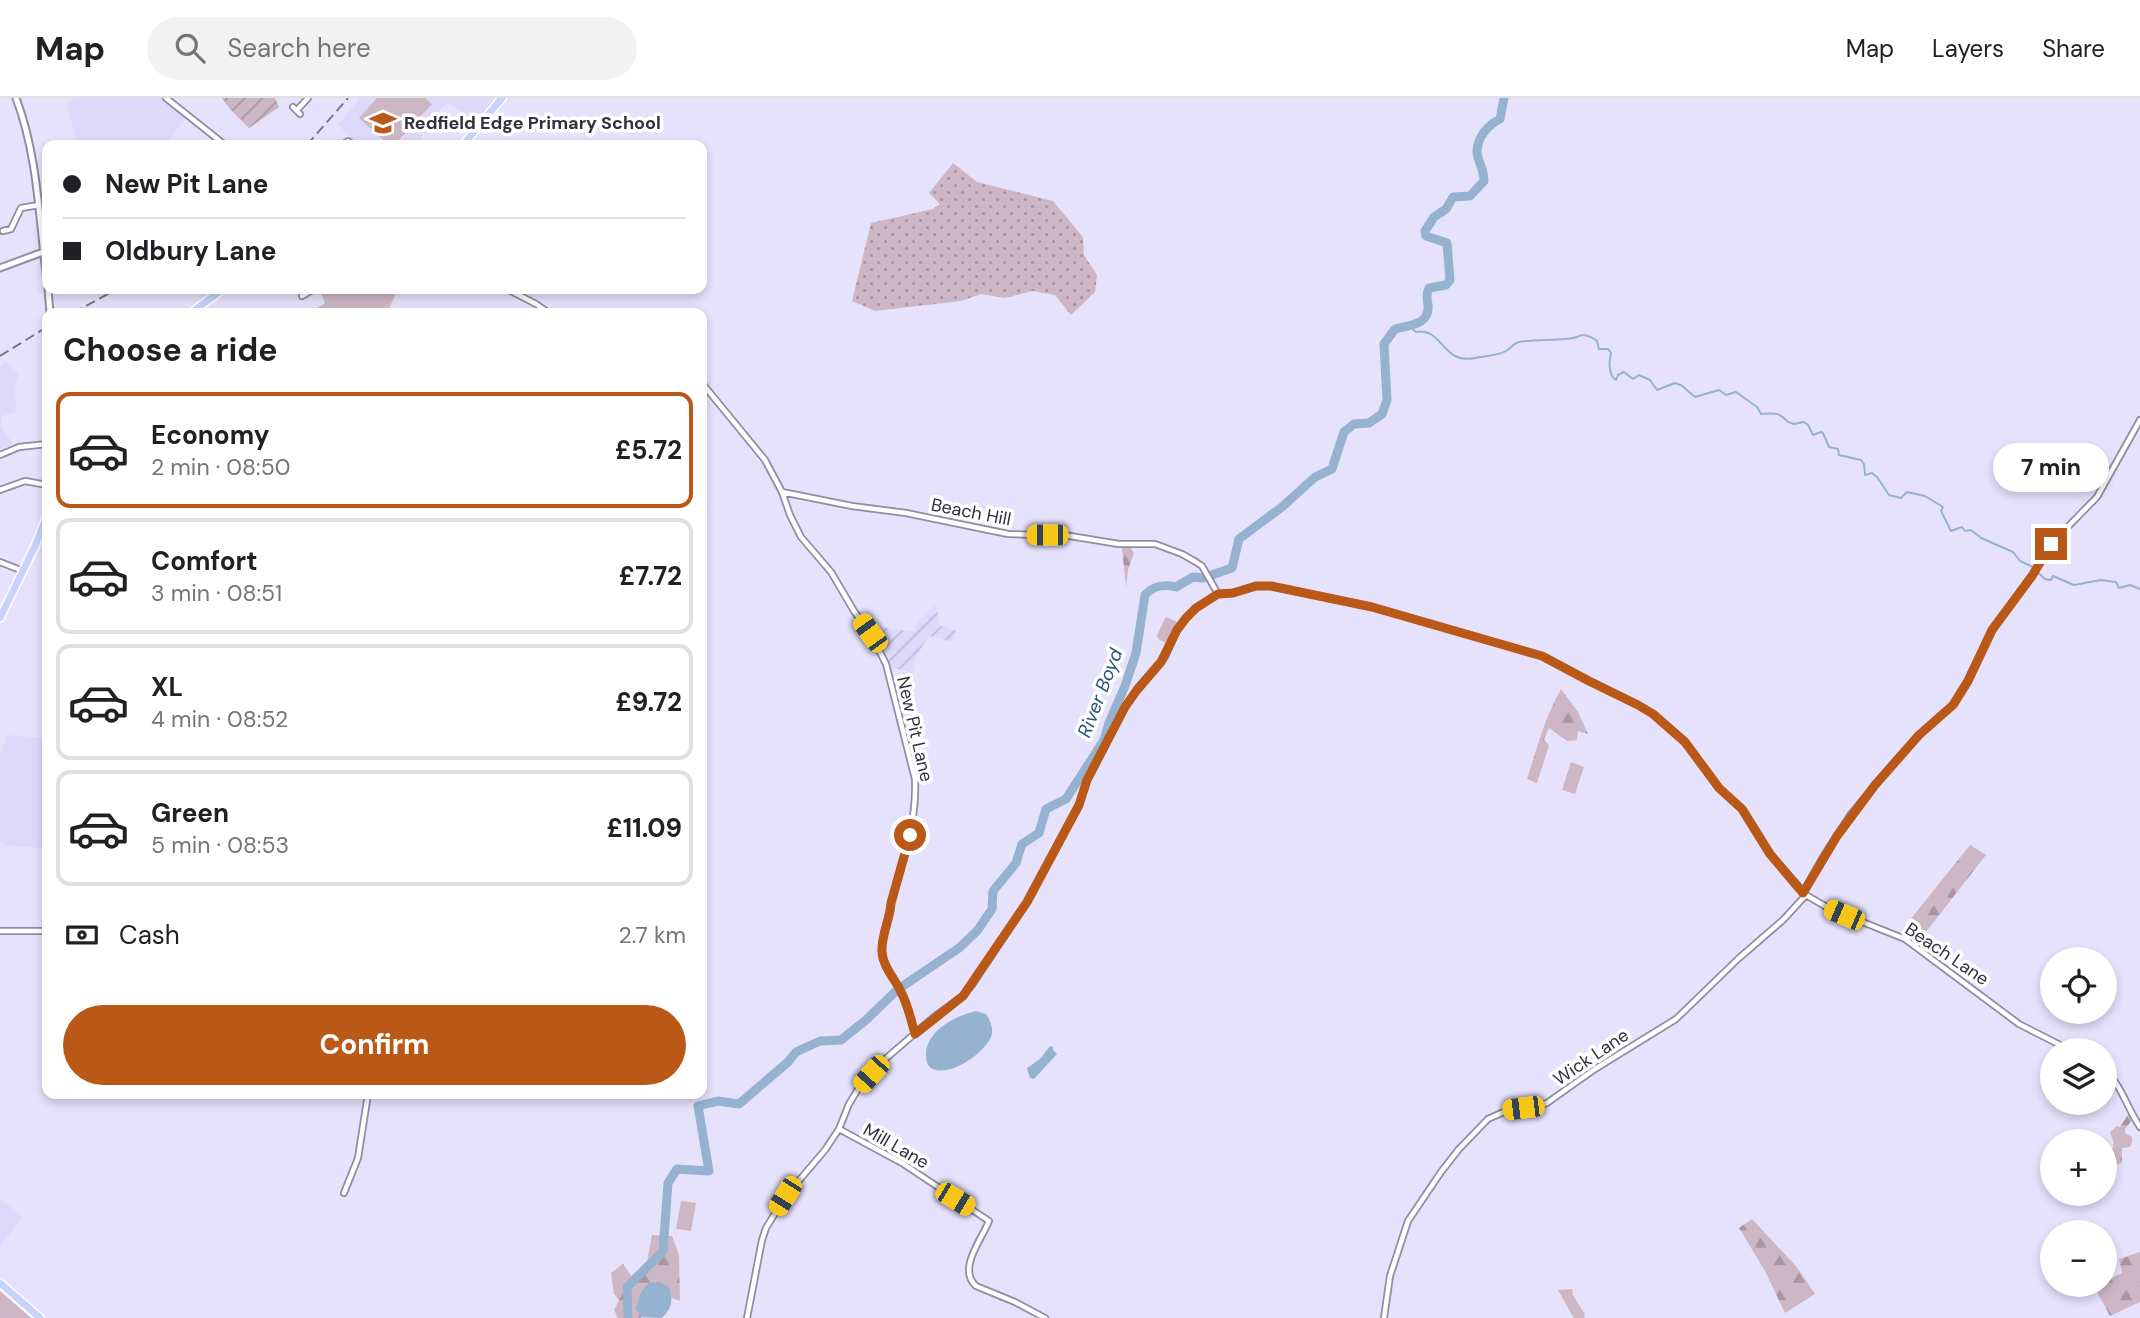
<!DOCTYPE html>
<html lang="en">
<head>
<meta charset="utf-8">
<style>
	body { margin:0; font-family:"DM Sans",sans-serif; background:#f2f2f2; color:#202124; height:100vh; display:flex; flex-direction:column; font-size:26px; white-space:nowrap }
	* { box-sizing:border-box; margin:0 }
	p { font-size:23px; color:#757577 }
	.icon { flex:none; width:38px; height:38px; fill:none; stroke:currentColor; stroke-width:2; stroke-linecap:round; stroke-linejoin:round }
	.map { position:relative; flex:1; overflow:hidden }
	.panel { position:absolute; left:42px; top:210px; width:665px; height:791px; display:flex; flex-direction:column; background:#fff; border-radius:14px; box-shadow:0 4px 10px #0003 }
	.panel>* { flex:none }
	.banner { position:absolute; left:42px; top:42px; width:665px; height:154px; border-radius:14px; box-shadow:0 4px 10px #0003; display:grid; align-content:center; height:154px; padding:0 21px; background:#fff }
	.controls { position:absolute; left:2040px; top:849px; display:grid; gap:14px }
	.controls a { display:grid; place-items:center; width:77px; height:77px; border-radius:50%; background:#fff; box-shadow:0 4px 10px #0003; font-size:35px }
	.end { position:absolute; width:32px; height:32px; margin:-16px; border:9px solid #b95817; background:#fff; box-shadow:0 0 0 4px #fff }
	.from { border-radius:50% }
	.bubble { position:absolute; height:49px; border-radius:24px; background:#fff; box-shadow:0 4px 10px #0003; font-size:23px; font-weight:700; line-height:49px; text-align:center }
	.car { position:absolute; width:21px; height:42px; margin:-21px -10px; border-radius:9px; box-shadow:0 0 5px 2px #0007; background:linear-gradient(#f5c518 24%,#345 0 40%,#f5c518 0 76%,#345 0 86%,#f5c518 0) }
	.banner b { display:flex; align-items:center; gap:24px; height:66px; font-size:26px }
	.banner b+b { border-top:2px solid #e0e0e0 }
	.banner i { width:18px; height:18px; background:#202124 }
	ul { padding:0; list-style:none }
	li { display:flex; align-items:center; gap:21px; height:116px; margin:0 14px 10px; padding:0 7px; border:4px solid #e0e0e0; border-radius:14px }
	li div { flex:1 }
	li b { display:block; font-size:26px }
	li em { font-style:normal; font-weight:700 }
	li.selected { border-color:#b95817 }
	li>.icon { width:63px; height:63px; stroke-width:1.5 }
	h2 { padding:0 21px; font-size:32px; line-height:84px }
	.pay { display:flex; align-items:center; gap:18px; height:77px; padding:0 21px; font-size:26px }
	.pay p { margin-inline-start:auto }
	.action { display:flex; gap:14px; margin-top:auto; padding:14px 21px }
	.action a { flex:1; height:80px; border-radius:42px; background:#b95817; color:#fff; font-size:28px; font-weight:700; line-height:80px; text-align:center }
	header { display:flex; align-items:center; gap:42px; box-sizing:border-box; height:98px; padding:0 35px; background:#fff; border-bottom:2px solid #e0e0e0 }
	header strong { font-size:33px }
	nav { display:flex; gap:38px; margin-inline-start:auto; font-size:24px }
	.search { width:490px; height:63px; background:#f2f2f2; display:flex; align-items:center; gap:18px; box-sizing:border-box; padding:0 24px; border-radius:38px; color:#757577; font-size:26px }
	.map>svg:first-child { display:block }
</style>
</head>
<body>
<header>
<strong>Map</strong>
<div class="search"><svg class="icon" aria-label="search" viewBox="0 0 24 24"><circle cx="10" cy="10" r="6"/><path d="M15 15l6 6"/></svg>Search here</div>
<nav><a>Map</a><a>Layers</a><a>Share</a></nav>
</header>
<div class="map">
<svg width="2140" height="1220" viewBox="0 0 2140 1220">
	<defs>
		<pattern id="industrial-furrows" width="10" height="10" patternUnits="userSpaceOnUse" patternTransform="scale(1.75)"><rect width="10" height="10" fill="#ded8fa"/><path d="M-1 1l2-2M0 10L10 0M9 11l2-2" fill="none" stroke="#bfbad7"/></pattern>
		<pattern id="grass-dots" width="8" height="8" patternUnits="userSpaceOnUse" patternTransform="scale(1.75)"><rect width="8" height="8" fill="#ceb7c5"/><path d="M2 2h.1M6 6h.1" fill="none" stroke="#a895a1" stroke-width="1.8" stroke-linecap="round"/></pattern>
		<pattern id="forest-firs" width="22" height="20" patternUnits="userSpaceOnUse" patternTransform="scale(1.75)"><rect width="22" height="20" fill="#ceb7c5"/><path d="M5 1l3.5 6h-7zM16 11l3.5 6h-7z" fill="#a895a1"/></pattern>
		<pattern id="garden-furrows" width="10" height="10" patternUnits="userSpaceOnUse" patternTransform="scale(1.75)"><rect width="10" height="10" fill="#ceb7c5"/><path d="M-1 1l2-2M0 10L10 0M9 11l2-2" fill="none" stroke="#a895a1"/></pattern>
	</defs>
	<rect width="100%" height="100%" fill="#e7e2fc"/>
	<!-- built -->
	<path fill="#ded8fa" d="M75,0h86l25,20 -19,24 4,3h-94l-10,-42z
		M360,0h136l-19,23 -29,-18 -14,12 -12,14v11l-4,5h-60l-20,-20z
		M5,264l14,11 -4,15 1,24 -14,4 -1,10 12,18 -13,5v-83z
		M6,637l41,3v111l-43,-4 -4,-2v-86z
		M0,1101l23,18 -23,29z"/>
	<!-- industrial -->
	<path fill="url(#industrial-furrows)" d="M936,506l4,22 17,5 -4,11 -24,-6 -11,17 -6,20 -24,-7 -21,-41 48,7 2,-9z"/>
	<!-- grass -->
	<path fill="url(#grass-dots)" d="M953,65l24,19 76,19 30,36 1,18 13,20 -2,17 -24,23 -16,-20 -23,-4 -27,7 -24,-4 -20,7 -86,10 -23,-10 19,-78 62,-14 7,-5 -11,-11z"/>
	<!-- forest -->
	<path fill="url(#forest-firs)" d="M1134,447l-3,3 3,5 -6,17 -2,18 -4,-40 3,-2z
		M1561,591l17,23 10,22 -10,-3 -1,9 -10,1 -18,-13 -5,11 5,7 -12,37 -10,-4c10,-31 18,-62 34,-90z
		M1970,747l16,10 -60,77 -4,-2 -7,11 -14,-10z
		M2129,1015l4,6 -8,10v4l7,4v6l-2,4 -8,1v15l-7,2 -5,-7 4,-15 -4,-11 7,-6 3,1z
		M1752,1121l44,47 19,28 -30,19 -20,-42 -26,-43z
		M652,1137l20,1 7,19 1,46 -8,-3 -2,-10 -30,29 2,1h-24l-4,-8 5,-10 -5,-6 -3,-21 12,-9 9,13 15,-15z
		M2140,1154v50l-30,14 -15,-28 10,-4v-2l17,-9 -3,-14z
		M1572,1191l1,6 12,20 -1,3h-10l-16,-28z"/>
	<!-- park -->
	<path fill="#ceb7c5" d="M377,0h48l7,6 -38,41h-5l-30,-27z
		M328,191h70l-11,24h-78l16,-10 -4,-10z
		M1166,519l11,5 -11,21 -8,-4 -1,-4z
		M1571,664l13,5 -9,27 -13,-4z
		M681,1103l15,2 -5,28 -15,-2z
		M0,1193l31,27h-31z"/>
	<!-- garden -->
	<path fill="url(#garden-furrows)" d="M222,0h53l4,9 -30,21 -19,-19z"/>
	<!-- water -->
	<path fill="#95b2d0" d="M976,913l10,3c4,6 7,13 6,20 -5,18 -43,45 -61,34 -5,-4 -5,-9 -5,-15 2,-24 30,-37 50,-42z
		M1050,948l3,1v3l4,4 -23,25 -4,-1 -3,-10 13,-9z
		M660,1184l10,6c3,13 2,20 -8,30l-22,-1 -4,-9 5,-16 8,-9z"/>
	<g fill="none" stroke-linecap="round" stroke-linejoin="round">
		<!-- stream -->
		<path stroke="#95b2d0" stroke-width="2" d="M1409,228l7,6c27,-5 26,33 59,26 10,-2 22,-2 31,-7 5,-3 8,-8 13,-9 18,-3 36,-1 54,-4 3,0 7,-3 10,-3 4,0 11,3 14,6l2,8h9l3,4c-2,8 -3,22 5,27l2,-5 6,-3 9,7 6,-4 11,5 7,10 18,-7 6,2 14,12 24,-7 7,5 10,-3 21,15 4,7c14,-1 18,-2 27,8l6,2 10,-2 4,3 5,10 8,-3 2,1 6,14 9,2 1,6 22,5 3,4 1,11 7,-2 5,4 12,18 12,3 6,-6 18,4 18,11 -2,4 10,20 11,-4 3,4 6,-1 10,8 32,14 7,9 11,5 14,13 6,1 2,-4 21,9 27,-5 15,2 3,6 11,-3 10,4"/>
		<!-- river -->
		<path stroke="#95b2d0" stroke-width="9" d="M628,1220l-1,-31 36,-36 5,-68 9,-14 32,2 -11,-65 20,-5 21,3 49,-42 8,-10 24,-11 21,-1 25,-20 31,-30 62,-42 18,-17 15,-22 1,-18 23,-28 6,-19 17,-11 7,-24 20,-10 38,-59 5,-17 16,-37 11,-33 9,-58c9,-10 19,-11 31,-8l17,-10 10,1 29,-10 7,-29 43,-32 33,-30 17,-8 12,-37 10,-8 15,-1 13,-9 5,-14 -3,-56 11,-15c14,-4 35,-4 33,-24 -1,-7 -2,-10 1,-17l17,-3 4,-5 -3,-37 -21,-7 -1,-5 9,-14 12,-8 7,-12 17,-1 14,-15c0,-13 -6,-18 -7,-29 0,-15 11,-27 23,-33l4,-21"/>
		<defs>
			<path id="minor" d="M166,0l59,47
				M293,9l7,7
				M298,11l10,-11
				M342,47l6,-4 6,4
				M3,133l8,-2 10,-21 18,-3
				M507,191l29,15 13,9
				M302,198l12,-7
				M702,285l63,77 17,32 8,23 11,22 30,35 23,39 16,22 16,31 29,115c2,43 -12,83 -24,124 -1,17 -10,32 -9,49 1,15 13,27 19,40 7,13 10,28 14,42
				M0,357l19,-8 28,-3
				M0,392l25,-9 22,4
				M782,394l70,14 54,7 102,21 62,2 49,8h36l27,10 14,8 6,4 16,28
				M0,464l23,9
				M1218,496l15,-1 23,-7h15l101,21 170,49 47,25 49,24 15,9 32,28 34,46 23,21 28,45 36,41 24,14 75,30 114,85 51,26
				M1803,795l20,-36 28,-43 24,-29 44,-50 34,-30 15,-25 24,-50 40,-54 19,-32 46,-47 43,-77
				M0,833h47
				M2105,972c17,16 22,38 35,57
				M839,1031l63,34 87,58c-7,18 -32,48 -13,65l39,16 30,16
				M344,1095l14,-35 10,-64
				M747,1220l15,-78 4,-12 19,-31 40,-47 14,-21 10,-25 11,-18 23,-25 52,-45 28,-20 9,-11 55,-83 52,-97 8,-25 38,-73 12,-18 28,-32 12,-27 9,-12 10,-10 22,-14
				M1384,1220l6,-42 18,-55 33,-49 18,-23 29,-30 20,-9 30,-4 9,-3 48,-34 81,-50 62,-60 45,-39 23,-25"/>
			<path id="tertiary" d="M16,0c22,58 23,122 31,183
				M0,170l43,-16
				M48,191l2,24"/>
			<path id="primary" d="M463,47l39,-47
				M191,215l32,-24
				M0,520l35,-72 12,-30
				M0,1185l40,35"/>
		</defs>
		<!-- minor casing -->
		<use href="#minor" stroke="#918ca4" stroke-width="8"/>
		<!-- tertiary casing -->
		<use href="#tertiary" stroke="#918ca4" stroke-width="9"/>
		<!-- primary casing -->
		<use href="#primary" stroke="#fff" stroke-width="10"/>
		<!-- minor -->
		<use href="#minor" stroke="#fff" stroke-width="4.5"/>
		<!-- tertiary -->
		<use href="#tertiary" stroke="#fff" stroke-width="5"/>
		<!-- primary -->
		<use href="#primary" stroke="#c7d3fc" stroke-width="7"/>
		<!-- rail -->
		<path stroke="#7a7787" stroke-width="2" stroke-dasharray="10 5" stroke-linecap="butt" d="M307,47l41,-47
			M73,215l44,-24
			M0,258l47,-29"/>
	</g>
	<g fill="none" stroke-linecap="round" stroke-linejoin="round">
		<!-- route -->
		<path stroke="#b95817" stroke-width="9" d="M910,737l-19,68c-1,17 -10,32 -9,49 1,15 13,27 19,40 7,13 10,28 14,42l48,-38 64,-94 52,-97 8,-25 38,-73 12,-17 24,-28 16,-32 9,-12 10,-10 22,-14 15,-1 23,-7h15l101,21 170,49 47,25 49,24 15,9 32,28 34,46 23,21 28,45 33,39 34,-57 38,-51 44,-50 34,-30 15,-24 24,-51 40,-54 19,-32"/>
	</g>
	<!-- icons -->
	<defs>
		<symbol id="school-bare" viewBox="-9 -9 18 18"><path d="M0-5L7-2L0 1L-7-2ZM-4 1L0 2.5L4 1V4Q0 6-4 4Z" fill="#b95817" stroke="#fff" stroke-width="2.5" paint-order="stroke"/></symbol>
	</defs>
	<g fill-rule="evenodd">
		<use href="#school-bare" x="364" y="6" width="38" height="38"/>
	</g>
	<g text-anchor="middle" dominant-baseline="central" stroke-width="7" stroke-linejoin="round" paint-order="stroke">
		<!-- poi labels -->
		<g font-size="18" font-weight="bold" fill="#32303a" stroke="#fff" text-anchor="start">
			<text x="404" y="25">Redfield Edge Primary School</text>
		</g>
		<!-- street labels -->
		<g font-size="18" fill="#32303a" stroke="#fff">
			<text transform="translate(971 414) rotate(11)">Beach Hill</text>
			<text transform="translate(915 631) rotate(77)">New Pit Lane</text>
			<text transform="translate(1947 856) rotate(34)">Beach Lane</text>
			<text transform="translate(1591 959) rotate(-34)">Wick Lane</text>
			<text transform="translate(896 1048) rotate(30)">Mill Lane</text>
		</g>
		<!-- water labels -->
		<g font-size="19" font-style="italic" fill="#27547c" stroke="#fff">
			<text transform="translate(1100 595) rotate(-69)">River Boyd</text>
		</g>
	</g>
</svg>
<div class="controls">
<a><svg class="icon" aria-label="locate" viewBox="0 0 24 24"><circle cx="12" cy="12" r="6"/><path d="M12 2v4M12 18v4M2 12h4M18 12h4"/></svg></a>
<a><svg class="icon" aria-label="layers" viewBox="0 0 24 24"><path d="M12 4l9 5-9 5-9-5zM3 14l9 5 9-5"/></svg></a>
<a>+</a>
<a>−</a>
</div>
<i class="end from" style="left:910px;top:737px"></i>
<i class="end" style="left:2051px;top:446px"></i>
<div class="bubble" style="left:1993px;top:345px;width:116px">7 min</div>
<i class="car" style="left:1047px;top:437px;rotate:270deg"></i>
<i class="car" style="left:870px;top:535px;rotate:324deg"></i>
<i class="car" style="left:1844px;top:817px;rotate:293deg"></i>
<i class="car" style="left:871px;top:976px;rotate:222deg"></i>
<i class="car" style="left:1523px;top:1010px;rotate:263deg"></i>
<i class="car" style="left:785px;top:1098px;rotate:212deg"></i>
<i class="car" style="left:955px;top:1101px;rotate:121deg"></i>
<div class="banner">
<b><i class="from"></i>New Pit Lane</b>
<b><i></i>Oldbury Lane</b>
</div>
<section class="panel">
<h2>Choose a ride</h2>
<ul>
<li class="selected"><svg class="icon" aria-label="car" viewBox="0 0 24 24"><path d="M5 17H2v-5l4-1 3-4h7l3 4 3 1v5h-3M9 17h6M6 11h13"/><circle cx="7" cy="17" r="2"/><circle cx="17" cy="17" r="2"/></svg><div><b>Economy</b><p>2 min · 08:50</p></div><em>£5.72</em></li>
<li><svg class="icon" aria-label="car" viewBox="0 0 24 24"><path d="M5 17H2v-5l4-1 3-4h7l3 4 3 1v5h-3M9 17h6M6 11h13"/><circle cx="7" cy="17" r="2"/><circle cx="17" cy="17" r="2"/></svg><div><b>Comfort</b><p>3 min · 08:51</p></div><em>£7.72</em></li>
<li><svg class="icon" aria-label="car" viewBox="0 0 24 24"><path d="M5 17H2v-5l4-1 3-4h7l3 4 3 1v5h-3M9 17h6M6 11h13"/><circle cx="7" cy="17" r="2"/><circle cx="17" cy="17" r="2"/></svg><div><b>XL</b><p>4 min · 08:52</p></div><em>£9.72</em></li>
<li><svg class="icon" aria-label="car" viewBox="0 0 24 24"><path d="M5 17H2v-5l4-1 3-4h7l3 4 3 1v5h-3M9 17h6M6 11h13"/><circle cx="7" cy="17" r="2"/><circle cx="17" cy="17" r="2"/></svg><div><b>Green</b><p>5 min · 08:53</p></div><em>£11.09</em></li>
</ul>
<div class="pay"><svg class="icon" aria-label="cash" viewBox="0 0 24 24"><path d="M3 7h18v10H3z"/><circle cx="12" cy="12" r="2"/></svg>Cash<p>2.7 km</p></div>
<div class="action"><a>Confirm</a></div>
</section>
</div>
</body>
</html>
